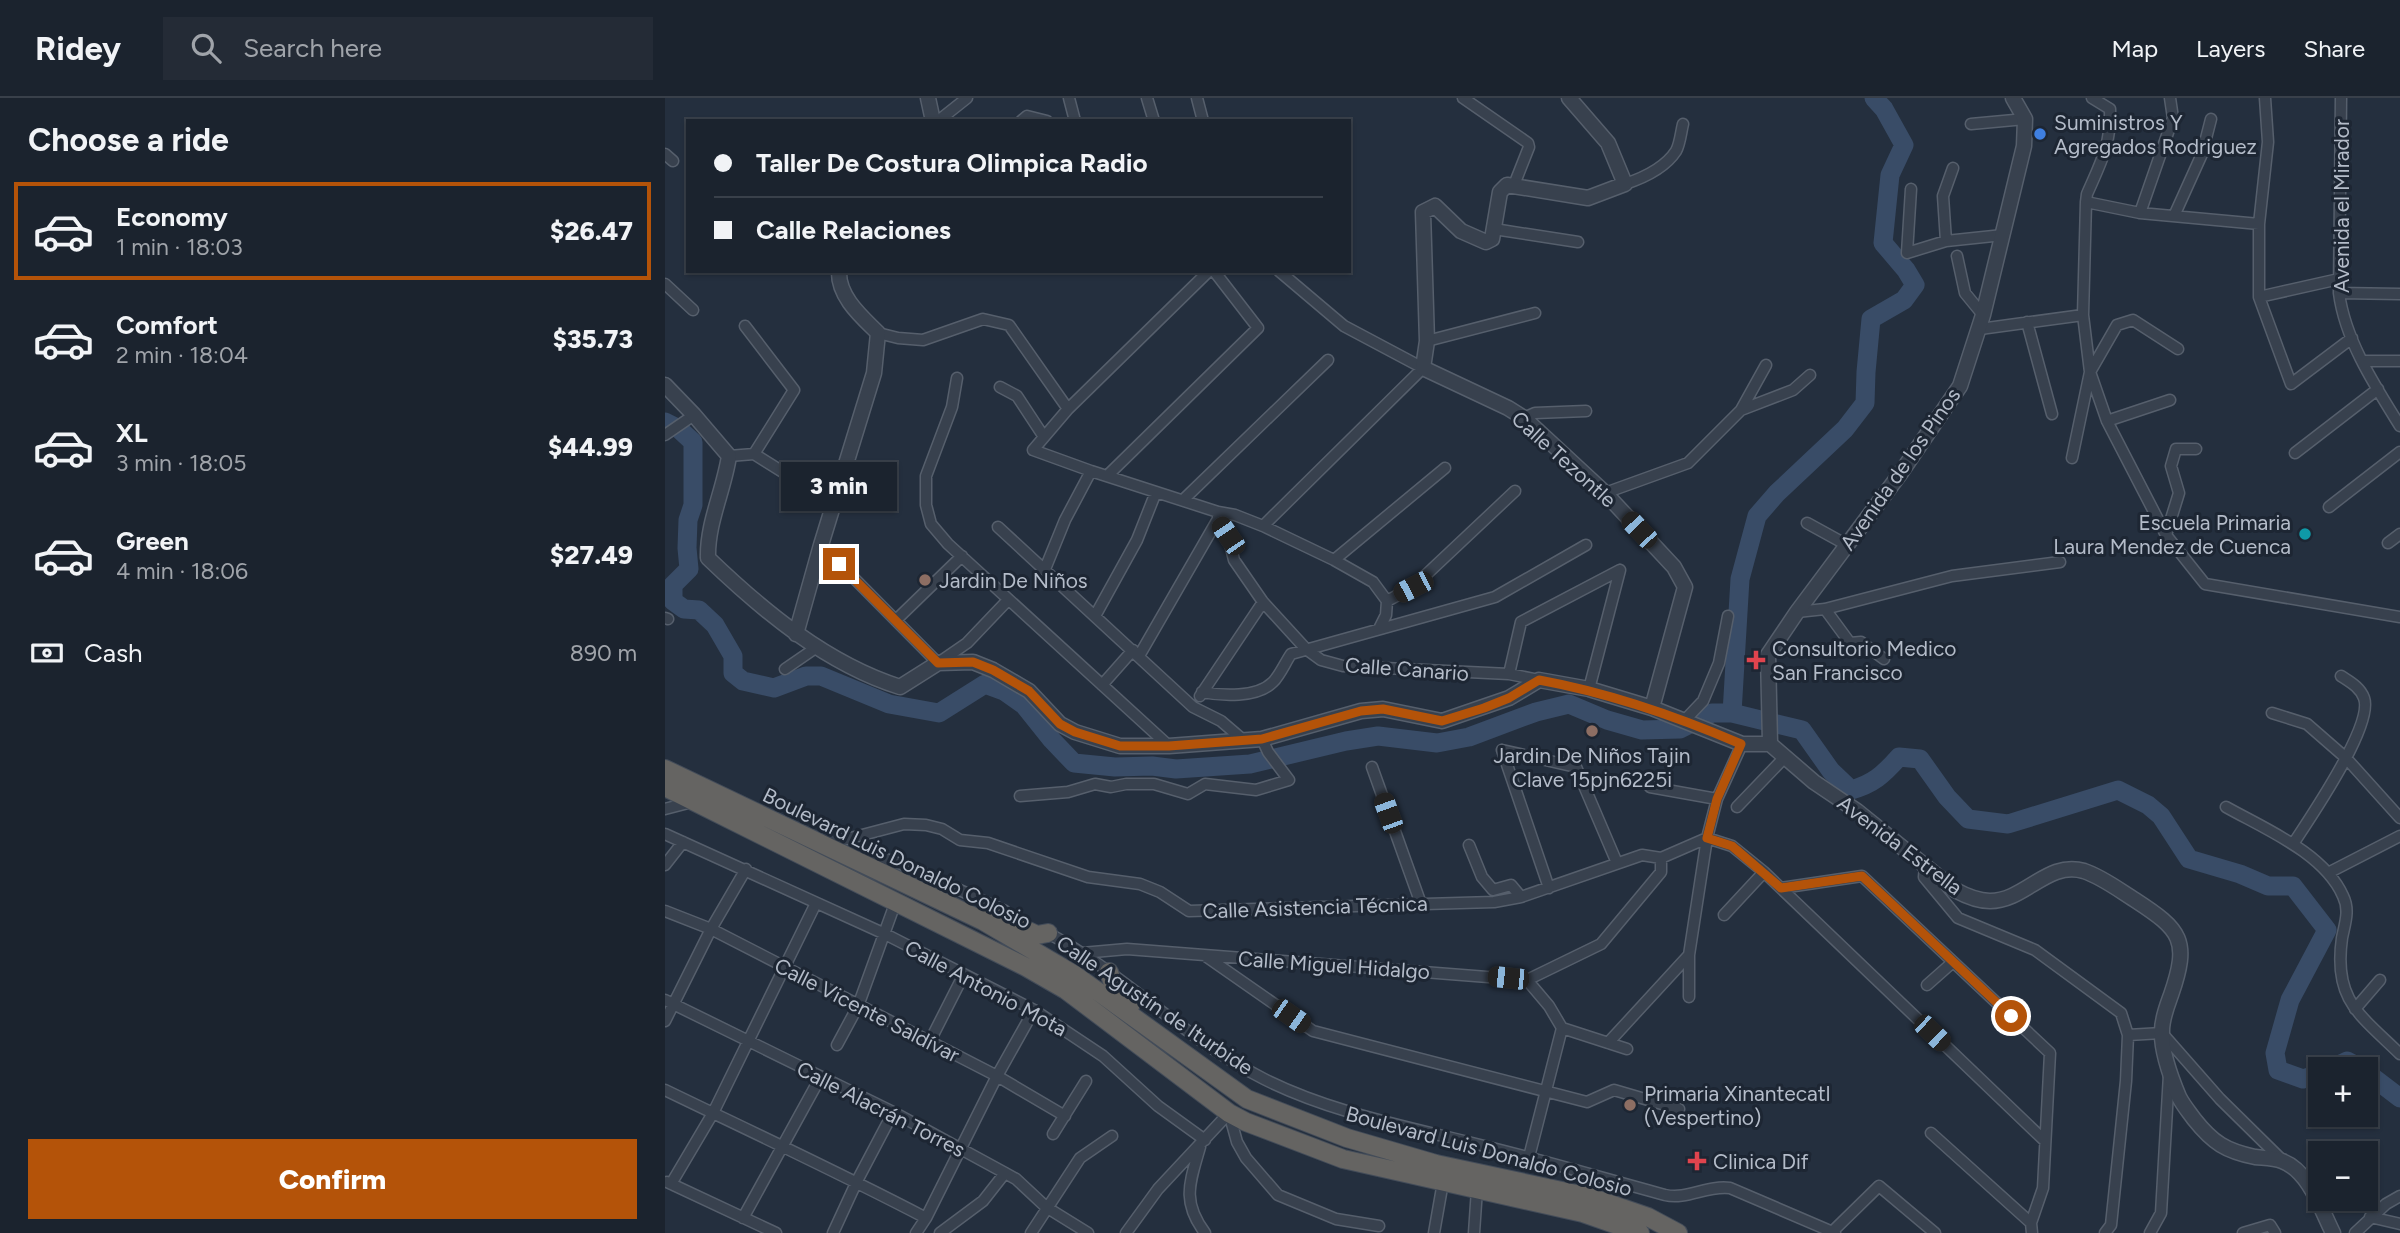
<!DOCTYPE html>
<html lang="en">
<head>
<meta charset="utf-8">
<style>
	body { margin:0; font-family:Figtree,sans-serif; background:#242b36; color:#f1f3f6; height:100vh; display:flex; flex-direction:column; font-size:26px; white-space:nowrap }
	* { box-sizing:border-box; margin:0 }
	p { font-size:23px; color:#a0a4aa }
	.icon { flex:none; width:38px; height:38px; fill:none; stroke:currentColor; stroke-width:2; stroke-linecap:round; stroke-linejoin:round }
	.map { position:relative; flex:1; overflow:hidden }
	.panel { display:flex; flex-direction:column; background:#1b232e; width:665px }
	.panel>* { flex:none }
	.hud { position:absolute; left:21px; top:21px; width:665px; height:154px; border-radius:0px; box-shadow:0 2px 5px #0004,0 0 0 2px #39404a; display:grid; align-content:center; height:154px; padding:0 28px; background:#1b232e }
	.fabs { position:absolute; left:1643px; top:959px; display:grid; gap:14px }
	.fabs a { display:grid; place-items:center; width:70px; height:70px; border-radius:0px; background:#1b232e; box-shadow:0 2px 5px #0004,0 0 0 2px #39404a; font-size:35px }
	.end { position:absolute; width:32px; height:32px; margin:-16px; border:9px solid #b45309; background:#fff; box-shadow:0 0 0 4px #fff }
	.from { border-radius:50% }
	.bubble { position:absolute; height:49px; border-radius:0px; background:#1b232e; box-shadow:0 2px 5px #0004,0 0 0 2px #39404a; font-size:23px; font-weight:800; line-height:49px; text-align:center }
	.car { position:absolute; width:21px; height:42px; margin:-21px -10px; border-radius:9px; box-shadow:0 0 5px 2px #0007; background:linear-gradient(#222 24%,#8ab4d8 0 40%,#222 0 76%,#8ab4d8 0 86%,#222 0) }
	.hud b { display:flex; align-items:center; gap:24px; height:66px; font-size:26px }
	.hud b+b { border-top:2px solid #39404a }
	.hud i { width:18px; height:18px; background:#f1f3f6 }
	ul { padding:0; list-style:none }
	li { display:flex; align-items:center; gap:21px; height:98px; margin:0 14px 10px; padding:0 14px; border:4px solid transparent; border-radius:0px }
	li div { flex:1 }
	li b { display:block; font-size:26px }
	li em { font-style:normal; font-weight:800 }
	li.active { border-color:#b45309 }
	li>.icon { width:63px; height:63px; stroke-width:1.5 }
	h2 { padding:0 28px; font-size:32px; line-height:84px }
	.pay { display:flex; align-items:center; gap:18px; height:77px; padding:0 28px; font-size:26px }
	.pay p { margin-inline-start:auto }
	.primary-button { display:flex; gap:14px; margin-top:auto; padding:14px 28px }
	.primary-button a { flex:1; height:80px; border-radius:0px; background:#b45309; color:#fff; font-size:28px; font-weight:800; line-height:80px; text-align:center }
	header { display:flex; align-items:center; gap:42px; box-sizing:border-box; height:98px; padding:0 35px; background:#1b232e; border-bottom:2px solid #39404a }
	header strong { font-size:33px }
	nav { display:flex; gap:38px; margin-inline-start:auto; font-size:24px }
	.search { width:490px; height:63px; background:#242b36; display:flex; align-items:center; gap:18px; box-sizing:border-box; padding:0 24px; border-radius:0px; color:#a0a4aa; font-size:26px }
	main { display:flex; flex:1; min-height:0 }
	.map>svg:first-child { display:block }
</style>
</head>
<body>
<header>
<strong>Ridey</strong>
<div class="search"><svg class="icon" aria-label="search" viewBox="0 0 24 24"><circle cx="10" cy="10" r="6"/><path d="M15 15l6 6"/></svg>Search here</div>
<nav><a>Map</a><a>Layers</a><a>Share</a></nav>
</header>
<main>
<section class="panel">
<h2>Choose a ride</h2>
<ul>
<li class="active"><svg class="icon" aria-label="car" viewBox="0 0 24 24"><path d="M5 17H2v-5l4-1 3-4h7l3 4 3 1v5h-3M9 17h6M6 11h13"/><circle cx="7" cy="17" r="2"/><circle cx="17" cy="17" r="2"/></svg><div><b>Economy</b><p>1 min · 18:03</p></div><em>$26.47</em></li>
<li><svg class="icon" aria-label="car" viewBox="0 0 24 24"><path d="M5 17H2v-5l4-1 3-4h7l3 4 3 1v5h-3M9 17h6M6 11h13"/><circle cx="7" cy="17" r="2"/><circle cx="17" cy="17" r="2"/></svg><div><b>Comfort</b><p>2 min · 18:04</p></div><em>$35.73</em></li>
<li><svg class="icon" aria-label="car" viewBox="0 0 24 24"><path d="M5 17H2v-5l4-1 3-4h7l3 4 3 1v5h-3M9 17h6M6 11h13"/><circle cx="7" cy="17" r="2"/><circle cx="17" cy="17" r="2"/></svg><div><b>XL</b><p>3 min · 18:05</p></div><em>$44.99</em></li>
<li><svg class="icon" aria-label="car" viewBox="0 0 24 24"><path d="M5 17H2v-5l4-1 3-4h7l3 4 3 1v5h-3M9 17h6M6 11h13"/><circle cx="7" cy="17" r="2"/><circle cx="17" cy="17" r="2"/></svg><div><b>Green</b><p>4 min · 18:06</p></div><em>$27.49</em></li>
</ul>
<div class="pay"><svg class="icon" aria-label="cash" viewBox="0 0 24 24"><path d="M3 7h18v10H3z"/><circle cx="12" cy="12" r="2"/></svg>Cash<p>890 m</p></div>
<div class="primary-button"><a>Confirm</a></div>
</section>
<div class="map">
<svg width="1735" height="1135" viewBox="0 0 1735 1135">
	<rect width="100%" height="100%" fill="#242f3e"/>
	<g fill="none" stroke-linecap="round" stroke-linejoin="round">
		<!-- river -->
		<path stroke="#394c67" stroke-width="19" d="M0,324l14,7 14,13v63l-5,15 -1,28 2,21 -16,16v16l11,8 15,1 16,15 18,31v17l10,8 31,7 32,-12h15l68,28 50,9 46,-29 19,7 20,14 28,35 22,23 41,4 37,-1 24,3 74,-5 96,-23 32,-5 59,7 32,-6 67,-25 33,-8 38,16 35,10 38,-1 32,-16h20l70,17 29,41 20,19c22,-6 32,-15 48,-33l21,2 27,38 21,22 40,5 110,-34 30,15 13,11 28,43 51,15 28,12h25l34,44 -37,70 -15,53 3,17 25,9 18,-6
			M1067,615l8,-134 17,-63 20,-23 68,-64 20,-26 1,-31 5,-53 33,-19 11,-15 -9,-15 -23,-27 7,-68 14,-30 -20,-36 -10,-11
			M1665,971l17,-8 15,8
			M1701,974l34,26"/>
		<defs>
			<path id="minor" d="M404,0l6,23
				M482,0l7,23
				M532,0l6,23
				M798,0l65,45 1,4 -15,38
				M1427,0l18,11c1,36 -9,53 -23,85l-1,8 -3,113 7,57 17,49 59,114 39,49 195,33
				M1600,0l3,44 -9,82v73l32,87 61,-46
				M1676,0l-2,195c6,47 36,93 61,133
				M273,23l29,-23
				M356,23l6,-5 20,5
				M1306,26l54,-5
				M0,56l8,7
				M960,86c18,-6 40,-16 51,-33 4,-7 5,-19 7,-27
				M1246,91l-4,64 39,-12 57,-6
				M1421,104l54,11 119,11
				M1475,115l33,-95 -3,-20
				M1509,118l28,-62 9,-35
				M829,131l84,13
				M1281,143l-3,-45 10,-28
				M1292,158l8,37 18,22
				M544,173l-141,138 -35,41 58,21 127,41 17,3 28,11 71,34 39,22 14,19 -1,14 -7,14
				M0,186l28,26
				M1674,195l61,1
				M1594,199l80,-18
				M1362,224l25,92
				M1315,231l103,-14
				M213,235l20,5 25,2 60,-21 26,6 59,84
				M762,243l108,-28
				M1698,263h37
				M292,280l-5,29 -26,69v29l5,19 17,20 221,202
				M335,289l17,9 27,41
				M1076,312l25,-45
				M859,320l11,-5 51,-2
				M1442,323l63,-21
				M0,337l29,-20
				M1630,355l83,-64
				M89,356l80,50
				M64,358l25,-2 40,-64 -49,-64
				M1407,360l18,-86 27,-47 16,-5 45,29
				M443,377l150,-147 -44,-57
				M940,395l83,-30 53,-53 52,-20 17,-15
				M518,402l145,-140
				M1664,409l71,-55
				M553,414v7l10,17 6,24 29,42 43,47 15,11 22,6 166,8 30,6
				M1142,425l40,22
				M598,428l160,-158 -79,-42 -65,-55
				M333,429l195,180 28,14 21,18
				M1501,437l13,-42 -8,-27 5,-17h20
				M1723,445l12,-9
				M156,447l117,118 29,-20 41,-43
				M669,462l111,-92
				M380,471l20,-49 26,-49
				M722,503l26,-14 102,-96
				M1160,511l25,34 11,-1 23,17
				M1132,514l28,-3 127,-33 108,-14
				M430,518l42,-76 19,-48
				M0,520l3,1
				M231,522l66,-64
				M474,558l79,-137
				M120,571l32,-22
				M844,576l12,-52 99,-52
				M437,587l31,-35
				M924,591l31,-119
				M537,594c20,4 55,6 71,-10 7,-7 12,-19 18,-28l204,-57 91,-52
				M535,598l63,-94
				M1607,615l35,11 39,34 54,60
				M1019,623l19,-20 16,-38 9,-47
				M837,652l74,17 41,96
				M837,652l47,138
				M707,669l49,137
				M985,689l67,12
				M355,698l48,-4 27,-8 16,3 15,-3h28l34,10 17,-10 51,6 33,-10 -21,-28 -6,-13
				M1072,709l48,-50
				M1561,709c39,22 98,46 117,89 7,14 2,27 -1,42 -9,62 18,77 58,116
				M0,711l27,-7
				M0,736l220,100 149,76 69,46 55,50 47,34
				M153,742l29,-1 57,-15 22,1 16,4 18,11 28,3 100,34 52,7 20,8 29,19 305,-9 27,-5 121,-42 19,3
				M1628,746c17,-26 81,-119 71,-146 -4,-11 -14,-16 -23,-22
				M804,747l13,32 11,13 18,-5 10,12
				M183,756l20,-1 44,15 93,43
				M996,760l46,-20 25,8 32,26 281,269
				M0,767l18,-23
				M1260,768l-1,11 34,41 77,32 86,63 7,22 -2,46 -15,144 -6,8
				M1663,775l72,-37
				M1116,790l81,-12 188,177 -7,135 -12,35 1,10
				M0,813l46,18 286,147 68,40
				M1059,817l40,-43
				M379,833c79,41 140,108 220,148 66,33 140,47 212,65 63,15 126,34 189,51 22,5 42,-10 65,-7l105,45
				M417,855l45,-4 400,31 22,26 13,22
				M539,857l109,76 274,71 27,-12 65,19
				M862,882l74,-36 60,-72v-14
				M1262,887l26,-23
				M1024,899v-42l18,-117 10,-39 25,-55
				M0,902l228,112 112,61 11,6 30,28 42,26
				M1690,911l25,-29
				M0,923l46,-92 35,-60
				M897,930l65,21
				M1463,937l34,-2 58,66 63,62
				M264,945l34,-67
				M943,945l81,-88
				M172,947l21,-39 38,-105
				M0,992c87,42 175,83 261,128
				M564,1015l8,29 9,16 32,37 58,24 43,7
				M1266,1035l100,90
				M388,1036l33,-53
				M535,1049c-10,35 -19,54 5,86
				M864,1059l33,-129
				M2,1084l109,51
				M6,1086l42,-71 103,-210
				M1705,1119l30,7
				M78,1120l77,-140
				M1168,1133l46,-45 56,47
				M168,1135l24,-52 30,-57
				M251,1135l10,-15 71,-142 37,-66
				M275,1135l43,-32 22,-28
				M366,1135l49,-75 32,-22
				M461,1135l32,-44 71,-76
				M769,1135l9,-51
				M809,1135l3,-44
				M1485,1135l11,-20 8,-139
				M1578,1135l27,-8 5,8
				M1690,1135l31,-29 14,-8"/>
			<path id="tertiary" d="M263,0l5,23
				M904,0l39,45 17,41 -37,14 -81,-13 -7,7 -8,47 -6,3 -25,-11 -26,-25 -12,6 4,129 -4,27 85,40 16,10 81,75 69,74 11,20 -33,121
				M0,287l29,30 35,41c-5,34 -22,67 -21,102 55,53 119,106 192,129l38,-24 35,-1 20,8 36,21 31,33 15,8 45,14h49l93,-7 99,-28 22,-2 59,12 67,-23 30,-18 50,9 63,19 90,36h28l44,38 43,29 98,79c11,6 22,11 35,11 35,0 58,-41 94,-30 18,6 35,19 51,29 46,30 55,40 36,95 -4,11 -9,23 -9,36 -1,21 9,47 17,66 4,8 10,15 15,22 19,24 32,32 61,38 9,1 19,1 27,4 27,10 39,48 51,72
				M131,536l25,-89 53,-172 4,-40c-16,-16 -40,-36 -39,-62
				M1105,645l-2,-88 29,-43 103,-138 60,-88 23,-71 41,-169 1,-27 -12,-21"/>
			<path id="trunk" d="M0,671l318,152 92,54 172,124 100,39 89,26 154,33 58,20 30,16
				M0,689l361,180 40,23 163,123 17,9 97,37 240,54 57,20
				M322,814l50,23 11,-2
				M444,874l4,12 17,23"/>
		</defs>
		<!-- minor casing -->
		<use href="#minor" stroke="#565f6c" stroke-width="13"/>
		<!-- tertiary casing -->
		<use href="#tertiary" stroke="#565f6c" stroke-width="17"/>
		<!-- trunk casing -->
		<use href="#trunk" stroke="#434c59" stroke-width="20"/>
		<!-- minor -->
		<use href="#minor" stroke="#38414e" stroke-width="10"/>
		<!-- tertiary -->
		<use href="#tertiary" stroke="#38414e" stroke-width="14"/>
		<!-- trunk -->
		<use href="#trunk" stroke="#656462" stroke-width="18"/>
	</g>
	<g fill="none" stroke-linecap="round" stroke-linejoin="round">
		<!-- route -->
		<path stroke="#b45309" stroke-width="9" d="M174,466l99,99 35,-1 20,8 36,21 31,33 15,8 45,14h49l93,-7 99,-28 22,-2 59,12 42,-13 25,-10 30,-18c71,13 137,36 202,64l-24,55 -10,39 25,8 49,42 81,-12 149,140"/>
	</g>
	<!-- markers -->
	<circle fill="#3f7fe0" stroke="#1d2633" stroke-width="2.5" cx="1375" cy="36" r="7"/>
	<circle fill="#0f9aa8" stroke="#1d2633" stroke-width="2.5" cx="1640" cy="436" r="7"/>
	<g fill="#8d6e63" stroke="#1d2633" stroke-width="2.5">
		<circle cx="260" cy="482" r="7"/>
		<circle cx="927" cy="633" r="7"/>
		<circle cx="965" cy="1007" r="7"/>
	</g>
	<g fill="#e0444e" stroke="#1d2633" stroke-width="2.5">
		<path d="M1087.5 551.5h7v7h7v7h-7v7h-7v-7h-7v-7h7z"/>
		<path d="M1028.5 1052.5h7v7h7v7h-7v7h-7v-7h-7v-7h7z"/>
	</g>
	<g text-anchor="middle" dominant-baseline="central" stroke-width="6" stroke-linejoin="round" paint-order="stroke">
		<!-- poi labels -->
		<g font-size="21" fill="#b4bcc9" stroke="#1d2633" text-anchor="start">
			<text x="1389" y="24">Suministros Y<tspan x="1389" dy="24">Agregados Rodriguez</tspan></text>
			<text x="1626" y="424" text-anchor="end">Escuela Primaria<tspan x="1626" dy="24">Laura Mendez de Cuenca</tspan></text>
			<text x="274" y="482">Jardin De Niños</text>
			<text x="1107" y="550">Consultorio Medico<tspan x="1107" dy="24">San Francisco</tspan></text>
			<text x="927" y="657" text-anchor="middle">Jardin De Niños Tajin<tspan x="927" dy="24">Clave 15pjn6225i</tspan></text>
			<text x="979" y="995">Primaria Xinantecatl<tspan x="979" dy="24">(Vespertino)</tspan></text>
			<text x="1048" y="1063">Clinica Dif</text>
		</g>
		<!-- street labels -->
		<g font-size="21" fill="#b4bcc9" stroke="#1d2633">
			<text transform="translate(1676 108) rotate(-90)">Avenida el Mirador</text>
			<text transform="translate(899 361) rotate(42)">Calle Tezontle</text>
			<text transform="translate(1235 371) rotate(-55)">Avenida de los Pinos</text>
			<text transform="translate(742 571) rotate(4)">Calle Canario</text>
			<text transform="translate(1235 747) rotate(37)">Avenida Estrella</text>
			<text transform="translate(232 760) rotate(26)">Boulevard Luis Donaldo Colosio</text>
			<text transform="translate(650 809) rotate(-2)">Calle Asistencia Técnica</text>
			<text transform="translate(669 867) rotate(4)">Calle Miguel Hidalgo</text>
			<text transform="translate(321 890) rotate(28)">Calle Antonio Mota</text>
			<text transform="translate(490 907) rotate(34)">Calle Agustín de Iturbide</text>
			<text transform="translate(202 912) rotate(27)">Calle Vicente Saldívar</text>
			<text transform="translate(216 1011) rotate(27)">Calle Alacrán Torres</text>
			<text transform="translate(824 1053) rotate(15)">Boulevard Luis Donaldo Colosio</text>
		</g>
	</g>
</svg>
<div class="fabs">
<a>+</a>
<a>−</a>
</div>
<i class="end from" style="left:1346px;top:918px"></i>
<i class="end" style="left:174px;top:466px"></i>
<div class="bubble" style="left:116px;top:364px;width:116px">3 min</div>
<i class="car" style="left:974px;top:432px;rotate:317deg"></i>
<i class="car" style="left:563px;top:438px;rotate:326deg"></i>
<i class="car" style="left:748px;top:489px;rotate:243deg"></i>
<i class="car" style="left:723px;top:715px;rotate:340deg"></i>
<i class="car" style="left:843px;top:880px;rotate:276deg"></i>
<i class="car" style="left:626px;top:918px;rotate:125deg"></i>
<i class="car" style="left:1267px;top:935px;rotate:134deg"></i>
<div class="hud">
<b><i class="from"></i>Taller De Costura Olimpica Radio</b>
<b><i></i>Calle Relaciones</b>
</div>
</div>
</main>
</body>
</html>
